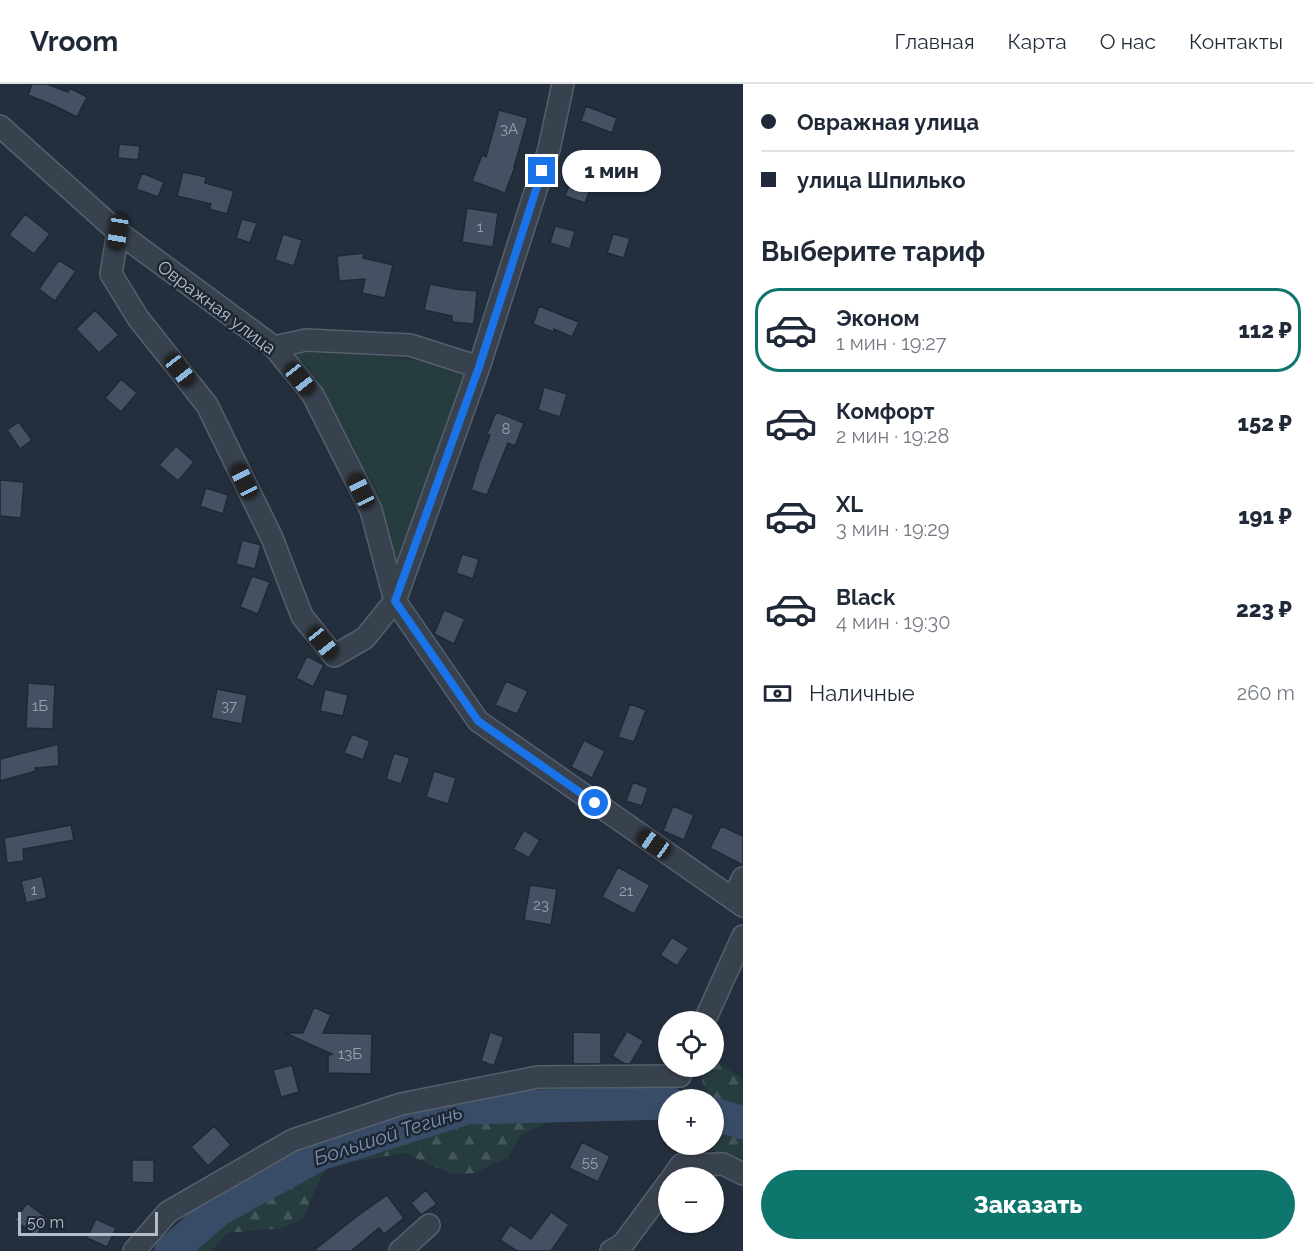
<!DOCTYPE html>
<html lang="ru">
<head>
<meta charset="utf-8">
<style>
	body { margin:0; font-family:Raleway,sans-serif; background:#f2f2f3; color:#1f2937; height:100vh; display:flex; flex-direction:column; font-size:22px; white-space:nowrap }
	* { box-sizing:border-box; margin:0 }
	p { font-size:20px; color:#747a83 }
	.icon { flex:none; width:33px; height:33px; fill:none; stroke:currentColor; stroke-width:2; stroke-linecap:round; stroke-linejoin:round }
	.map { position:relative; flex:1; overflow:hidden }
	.side { display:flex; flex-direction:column; background:#fff; width:570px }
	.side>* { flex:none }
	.hud { display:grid; align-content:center; height:132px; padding:0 18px; background:#fff }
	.buttons { position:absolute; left:658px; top:927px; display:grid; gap:12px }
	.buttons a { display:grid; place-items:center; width:66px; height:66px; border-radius:50%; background:#fff; box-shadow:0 2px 4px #0004; font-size:30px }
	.scale { position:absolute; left:18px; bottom:15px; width:140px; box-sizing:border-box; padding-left:6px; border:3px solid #b4bcc9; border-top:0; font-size:16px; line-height:21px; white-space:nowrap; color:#b4bcc9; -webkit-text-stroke:4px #1d2633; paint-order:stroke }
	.end { position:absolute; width:27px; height:27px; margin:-14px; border:8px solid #1a73e8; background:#fff; box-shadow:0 0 0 3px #fff }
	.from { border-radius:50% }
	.bubble { position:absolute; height:42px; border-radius:21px; background:#fff; box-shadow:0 2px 4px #0004; font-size:20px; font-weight:800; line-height:42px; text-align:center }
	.car { position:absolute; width:18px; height:36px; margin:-18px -9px; border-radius:8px; box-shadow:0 0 4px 2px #0007; background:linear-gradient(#222 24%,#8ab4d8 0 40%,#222 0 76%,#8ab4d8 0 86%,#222 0) }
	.hud b { display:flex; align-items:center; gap:21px; height:57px; font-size:22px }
	.hud b+b { border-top:2px solid #e0e1e3 }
	.hud i { width:15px; height:15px; background:#1f2937 }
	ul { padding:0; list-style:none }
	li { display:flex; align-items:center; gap:18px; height:84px; margin:0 12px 9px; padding:0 6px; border:3px solid transparent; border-radius:24px }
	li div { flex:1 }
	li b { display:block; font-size:22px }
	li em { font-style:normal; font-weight:800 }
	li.selected { border-color:#0f766e }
	li>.icon { width:54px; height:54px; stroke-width:1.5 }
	h2 { padding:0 18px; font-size:27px; line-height:72px }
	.pay { display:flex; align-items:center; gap:15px; height:66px; padding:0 18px; font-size:22px }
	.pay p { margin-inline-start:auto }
	.action { display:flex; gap:12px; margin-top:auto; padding:12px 18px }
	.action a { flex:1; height:69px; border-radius:36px; background:#0f766e; color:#fff; font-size:24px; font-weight:800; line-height:69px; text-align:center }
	header { display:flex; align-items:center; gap:36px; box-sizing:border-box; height:84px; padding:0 30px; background:#fff; border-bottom:2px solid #e0e1e3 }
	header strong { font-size:28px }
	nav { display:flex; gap:33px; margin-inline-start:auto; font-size:21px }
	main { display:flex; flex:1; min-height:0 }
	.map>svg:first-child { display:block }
</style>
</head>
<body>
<header>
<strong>Vroom</strong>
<nav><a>Главная</a><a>Карта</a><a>О нас</a><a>Контакты</a></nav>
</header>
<main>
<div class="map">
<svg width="743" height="1167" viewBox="0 0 743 1167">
	<defs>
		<pattern id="forest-firs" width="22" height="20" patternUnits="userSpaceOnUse" patternTransform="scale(1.5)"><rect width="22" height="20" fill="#263c3f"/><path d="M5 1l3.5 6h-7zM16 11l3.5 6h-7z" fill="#435659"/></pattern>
	</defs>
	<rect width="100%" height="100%" fill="#242f3e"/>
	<!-- grass -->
	<path fill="#263c3f" d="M292,269c35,0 69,0 104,4 25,4 49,10 73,16l-74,194 -23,-76 -18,-44 -30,-54z"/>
	<!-- forest -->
	<path fill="url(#forest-firs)" d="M714,976l29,19v79c-12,-5 -30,-4 -38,-13l9,-1v-19l6,-1 -6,-19v-5l-3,-1 -9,-18 3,-14 9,-1z
		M545,997l128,3 -1,14h-26l-12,21 -22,2 -63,1 -28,12 -13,24 -14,5 -18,10 -24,1 -48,-21 -51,9 -16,-1 14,-27 13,-9 32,-9z
		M290,1063l17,3 20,17 -10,17 -13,34 -22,10 -55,5 -16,18h-58l31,-21 1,-18 33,-16z"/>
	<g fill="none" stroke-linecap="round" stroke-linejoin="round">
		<!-- river -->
		<path stroke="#394c67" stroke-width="33" d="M714,1030l29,9
			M171,1167l47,-41 102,-56 147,-46 202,-5"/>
	</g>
	<!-- building -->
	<path fill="#455162" stroke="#1f2835" stroke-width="1.5" d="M32,0h15l21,8 2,-4 17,9 -10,20 -22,-11 -27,-11z
		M586,22l31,12 -5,15 -31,-12z
		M499,26l29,8 -14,49h1l-10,26 -33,-12 10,-26 4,2z
		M119,60l21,2 -2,14 -20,-2z
		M183,88l23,5 -1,6 29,8 -7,23 -18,-5 2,-5 -34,-8z
		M142,89l22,9 -6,15 -22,-8z
		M573,91l20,7 -8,21 -20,-7z
		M467,124l31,5 -5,34 -31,-5z
		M25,130l25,20 -16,20 -25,-19z
		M242,135l15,4 -7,20 -14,-5z
		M555,142l20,5 -5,18 -20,-6z
		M283,150l19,6 -8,26 -19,-6z
		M613,150l17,4 -6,20 -17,-5z
		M364,169l-1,5 30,7 -8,33 -23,-5 3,-14 -26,2 -2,-25z
		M59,176l17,11 -21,30 -16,-12z
		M430,200l25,5 22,2 -3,33 -22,-2v-6l-28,-6z
		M539,222l40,16 -7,15 -18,-8 -1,3 -20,-8z
		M95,226l24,25 -20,18 -23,-24z
		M121,295l16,14 -16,19 -16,-14z
		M544,303l23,7 -7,23 -22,-7z
		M496,328l28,11 -9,23 -7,-3 -21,52 -16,-5 9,-29 10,-26 -3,-1z
		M19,338l13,18 -12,9 -13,-19z
		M176,362l18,16 -16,19 -19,-16z
		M0,396l24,2 -3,36 -21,-2z
		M206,404l22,7 -5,19 -23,-8z
		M242,456l19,5 -6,24 -19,-5z
		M462,470l17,5 -6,20 -17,-6z
		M252,492l18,6 -12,32 -18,-7z
		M444,526l21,9 -11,25 -20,-10z
		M307,572l17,9 -11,22 -17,-9z
		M506,597l22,10 -11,23 -22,-9z
		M28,599l27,2 -2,44 -27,-1z
		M217,605l30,6 -5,29 -31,-6z
		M325,605l23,6 -5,21 -23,-5z
		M630,620l16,6 -12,32 -16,-5z
		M352,650l18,7 -7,19 -19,-7z
		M584,656l21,11 -13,27 -21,-11z
		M58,660l1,22 -24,2 1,3 -36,10v-22z
		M394,669l16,5 -9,26 -15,-5z
		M434,687l22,7 -8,26 -22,-7z
		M633,698l15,6 -6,18 -16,-5z
		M673,722l21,9 -10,25 -21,-9z
		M71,741l3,15 -51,9 1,12 -17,2 -3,-25z
		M721,742l22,10v29l-33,-17z
		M524,746l16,10 -11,18 -16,-9z
		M618,783l32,18 -16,29 -32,-17z
		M42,792l5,22 -21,5 -5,-22z
		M530,801l27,4 -6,36 -27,-5z
		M672,853l17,11 -12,18 -17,-11z
		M314,923l17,8 -8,18 49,1 -1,40 -43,-1v-18l4,-1 -47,-21h18z
		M627,947l17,10 -14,23h-5l-13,-8z
		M490,948l14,5 -10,29 -13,-5z
		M573,948l28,1v31h-28z
		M292,981l7,27 -18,5 -8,-27z
		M214,1042l17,19 -23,21 -17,-19z
		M582,1058l28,14 -12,26 -29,-14z
		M132,1076h22v23l-22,-1z
		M426,1106l11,14 -16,11 -10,-12z
		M387,1111l17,23 -20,16 -5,-6 -28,23h-38l43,-34z
		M27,1119l21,16 -12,17 -21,-16z
		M551,1128l18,13 -18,26h-34l-17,-11 10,-15 21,14z
		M96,1135l20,9 -9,19 -20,-9z"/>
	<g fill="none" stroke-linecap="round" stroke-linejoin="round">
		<defs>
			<path id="minor" d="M0,42l118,106 156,115 39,48 58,115 24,91 83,120 265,185
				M118,148l-7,42 27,44 69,87 65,133 30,78 32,40 31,-18 30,-37 84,-234 70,-218 14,-65
				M274,263l32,-7 104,5 69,22
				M733,815l10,-21
				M704,938l39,-86
				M672,1094l9,-13 42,-1 20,10
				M134,1167l34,-39 125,-72 108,-36 137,-27 142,-1
				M400,1167l29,-26
				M611,1167l12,-7 46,-62"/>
		</defs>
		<!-- minor casing -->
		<use href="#minor" stroke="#565f6c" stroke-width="24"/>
		<!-- minor -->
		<use href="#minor" stroke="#38414e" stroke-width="21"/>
	</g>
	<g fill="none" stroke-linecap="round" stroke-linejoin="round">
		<!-- route -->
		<path stroke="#1a73e8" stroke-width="8" d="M542,87l-63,196 -84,234 83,120 117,82"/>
	</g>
	<g text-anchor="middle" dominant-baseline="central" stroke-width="5" stroke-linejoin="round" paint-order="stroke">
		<!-- number labels -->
		<g font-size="15" fill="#98a1af">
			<text x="509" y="45">3А</text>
			<text x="480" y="143">1</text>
			<text x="506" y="345">8</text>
			<text x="40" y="622">1Б</text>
			<text x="229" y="622">37</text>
			<text x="34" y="806">1</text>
			<text x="626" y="807">21</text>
			<text x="541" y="821">23</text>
			<text x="350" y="970">13Б</text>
			<text x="590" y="1078">55</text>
		</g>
		<!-- street labels -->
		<g font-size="18" fill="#b4bcc9" stroke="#1d2633">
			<text transform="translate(217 223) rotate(37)">Овражная улица</text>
		</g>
		<!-- water labels -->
		<g font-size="20" font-style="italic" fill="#7c92b1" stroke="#1d2633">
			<text transform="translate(388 1051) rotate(-18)">Большой Тегинь</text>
		</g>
	</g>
</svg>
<div class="buttons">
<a><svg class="icon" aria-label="locate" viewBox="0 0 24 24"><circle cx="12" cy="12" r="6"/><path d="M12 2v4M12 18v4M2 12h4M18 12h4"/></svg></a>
<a>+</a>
<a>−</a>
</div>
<div class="scale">50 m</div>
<i class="end from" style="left:595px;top:719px"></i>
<i class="end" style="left:542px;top:87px"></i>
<div class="bubble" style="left:562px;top:66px;width:99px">1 мин</div>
<i class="car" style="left:118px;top:148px;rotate:189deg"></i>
<i class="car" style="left:180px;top:286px;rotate:142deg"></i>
<i class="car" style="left:300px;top:295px;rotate:141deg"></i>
<i class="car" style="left:244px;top:397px;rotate:334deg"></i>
<i class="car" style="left:361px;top:407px;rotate:334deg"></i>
<i class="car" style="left:323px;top:559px;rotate:141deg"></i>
<i class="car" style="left:654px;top:760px;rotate:305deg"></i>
</div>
<section class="side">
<div class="hud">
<b><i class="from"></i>Овражная улица</b>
<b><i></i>улица Шпилько</b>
</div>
<h2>Выберите тариф</h2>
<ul>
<li class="selected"><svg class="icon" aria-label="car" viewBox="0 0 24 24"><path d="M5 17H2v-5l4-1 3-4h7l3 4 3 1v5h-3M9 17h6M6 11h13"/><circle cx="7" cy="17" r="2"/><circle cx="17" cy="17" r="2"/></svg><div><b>Эконом</b><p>1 мин · 19:27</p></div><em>112 ₽</em></li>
<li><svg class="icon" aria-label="car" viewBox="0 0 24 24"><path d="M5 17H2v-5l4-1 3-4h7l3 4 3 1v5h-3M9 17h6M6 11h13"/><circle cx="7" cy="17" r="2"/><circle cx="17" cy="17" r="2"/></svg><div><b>Комфорт</b><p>2 мин · 19:28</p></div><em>152 ₽</em></li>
<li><svg class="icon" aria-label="car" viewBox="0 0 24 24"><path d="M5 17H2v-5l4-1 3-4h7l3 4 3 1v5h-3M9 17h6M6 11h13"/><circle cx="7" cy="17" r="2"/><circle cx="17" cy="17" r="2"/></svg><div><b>XL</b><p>3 мин · 19:29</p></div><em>191 ₽</em></li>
<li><svg class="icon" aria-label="car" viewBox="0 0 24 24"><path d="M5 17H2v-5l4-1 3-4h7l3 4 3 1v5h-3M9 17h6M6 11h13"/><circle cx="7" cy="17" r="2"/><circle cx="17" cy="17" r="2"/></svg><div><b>Black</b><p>4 мин · 19:30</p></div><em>223 ₽</em></li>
</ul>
<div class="pay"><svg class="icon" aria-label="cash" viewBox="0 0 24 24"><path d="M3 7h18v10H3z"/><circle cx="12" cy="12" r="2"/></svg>Наличные<p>260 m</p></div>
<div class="action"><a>Заказать</a></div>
</section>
</main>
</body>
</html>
